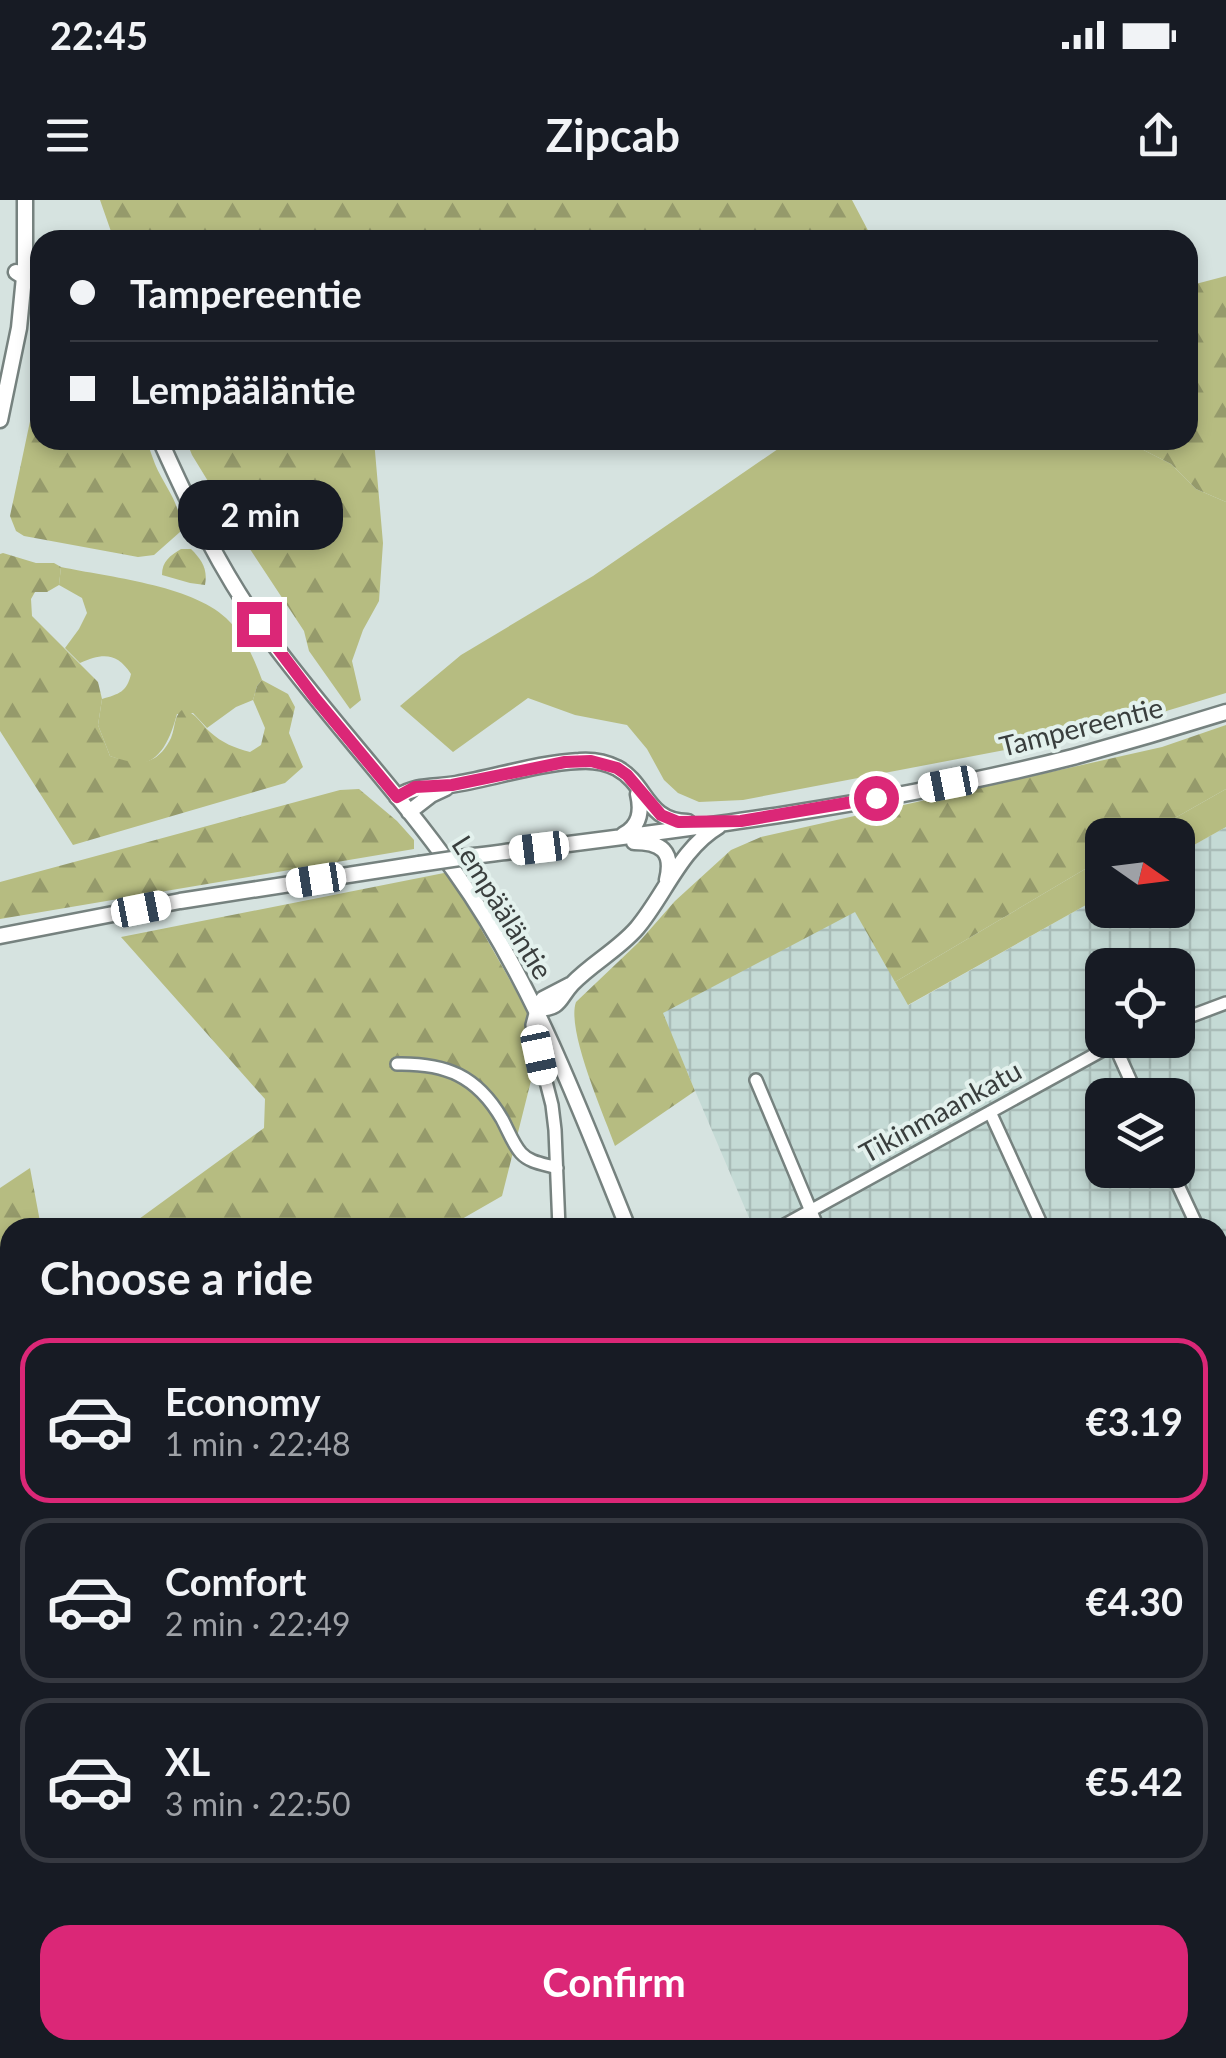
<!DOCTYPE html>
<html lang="en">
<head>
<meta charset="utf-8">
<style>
	body { margin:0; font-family:Lato,sans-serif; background:#20242c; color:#f1f3f6; height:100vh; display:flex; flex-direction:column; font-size:38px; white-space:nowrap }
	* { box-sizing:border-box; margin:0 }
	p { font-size:32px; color:#9ea1a6 }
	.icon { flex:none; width:55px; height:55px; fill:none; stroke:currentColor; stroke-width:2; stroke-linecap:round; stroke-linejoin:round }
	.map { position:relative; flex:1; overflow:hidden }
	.side { position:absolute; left:0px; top:1018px; width:1228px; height:842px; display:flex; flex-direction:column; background:#171b24; border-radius:30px 30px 0 0; box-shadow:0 5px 15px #0003 }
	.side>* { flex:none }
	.top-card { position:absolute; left:30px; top:30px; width:1168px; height:220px; border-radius:30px; box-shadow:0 5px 15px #0003; display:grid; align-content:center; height:220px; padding:0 40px; background:#171b24 }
	.needle { width:65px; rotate:104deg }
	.controls { position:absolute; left:1085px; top:618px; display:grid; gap:20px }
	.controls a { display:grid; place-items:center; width:110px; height:110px; border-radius:20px; background:#171b24; box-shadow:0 5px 15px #0003; font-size:50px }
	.end { position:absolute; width:45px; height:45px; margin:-22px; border:12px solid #db2777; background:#fff; box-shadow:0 0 0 5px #fff }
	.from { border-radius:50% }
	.bubble { position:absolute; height:70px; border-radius:30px; background:#171b24; box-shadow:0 5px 15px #0003; font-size:32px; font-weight:700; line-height:70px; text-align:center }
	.car { position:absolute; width:30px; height:60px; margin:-30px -15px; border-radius:12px; box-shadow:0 0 8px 2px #0007; background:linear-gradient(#fff 24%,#345 0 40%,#fff 0 76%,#345 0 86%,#fff 0) }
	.top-card b { display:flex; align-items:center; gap:35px; height:95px; font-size:38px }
	.top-card b+b { border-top:2px solid #363941 }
	.top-card i { width:25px; height:25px; background:#f1f3f6 }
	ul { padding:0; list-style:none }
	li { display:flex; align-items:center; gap:30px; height:165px; margin:0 20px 15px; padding:0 20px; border:5px solid #363941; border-radius:30px }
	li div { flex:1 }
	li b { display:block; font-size:38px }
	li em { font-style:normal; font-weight:700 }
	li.active { border-color:#db2777 }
	li>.icon { width:90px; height:90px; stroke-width:1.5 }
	h2 { padding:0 40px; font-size:45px; line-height:120px }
	.action { display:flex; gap:20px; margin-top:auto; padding:20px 40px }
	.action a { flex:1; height:115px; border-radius:30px; background:#db2777; color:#fff; font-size:40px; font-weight:700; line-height:115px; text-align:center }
	.status { display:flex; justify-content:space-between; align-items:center; height:70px; padding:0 50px; background:#171b24; direction:ltr }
	.status svg { height:28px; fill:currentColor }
	header { display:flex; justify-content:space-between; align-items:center; height:130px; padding:0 40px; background:#171b24; font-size:45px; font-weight:700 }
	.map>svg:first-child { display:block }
</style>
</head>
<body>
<div class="status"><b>22:45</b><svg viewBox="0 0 49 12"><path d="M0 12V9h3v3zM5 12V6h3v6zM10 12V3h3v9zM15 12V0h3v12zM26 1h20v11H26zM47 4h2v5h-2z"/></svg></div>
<header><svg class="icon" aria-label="menu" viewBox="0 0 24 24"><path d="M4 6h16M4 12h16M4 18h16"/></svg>Zipcab<svg class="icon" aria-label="share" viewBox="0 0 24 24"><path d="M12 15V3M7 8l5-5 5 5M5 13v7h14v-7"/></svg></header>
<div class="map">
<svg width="1226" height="1858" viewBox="0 0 1226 1858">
	<defs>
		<pattern id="industrial-grid" width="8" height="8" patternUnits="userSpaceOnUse" patternTransform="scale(2.5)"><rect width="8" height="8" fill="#c4dad5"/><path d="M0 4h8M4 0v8" fill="none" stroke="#a9bcb8"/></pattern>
		<pattern id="forest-firs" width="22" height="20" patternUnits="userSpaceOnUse" patternTransform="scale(2.5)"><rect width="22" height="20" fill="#b6bc81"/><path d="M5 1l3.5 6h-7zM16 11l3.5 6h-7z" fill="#959a6b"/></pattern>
	</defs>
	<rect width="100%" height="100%" fill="#d6e3e0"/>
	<!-- industrial -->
	<path fill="url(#industrial-grid)" fill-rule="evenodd" d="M1226,627v681l-8,5v-285h-407l-9,-18 -34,17h-15l-91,-214 193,-102 54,94 193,-109v14h76v-56zM1102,765h76v75h-76zM1102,895h76v75h-76z"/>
	<!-- green -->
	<path fill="#b6bc81" d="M791,240h333l47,24 25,25 30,13v191l-116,35 -58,13 -309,59 -44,2 -21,-9 -14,-13 -17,-31 -20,-24 -52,-10 -47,-17 -75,54 -53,-46 61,-51 132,-79z
		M61,367c47,10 130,18 165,51 18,17 28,40 36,62l-5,6 -4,14 -17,7 -29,21 -14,-15 -16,1c-6,21 -15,50 -42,50 -7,0 -18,-6 -25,-8l-12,-31 4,-26c17,-5 25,-7 29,-25 -14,-22 -29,-21 -51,-11l-15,-15 14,-19 8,-16 -5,-15 -23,-13z
		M1226,589v38l-48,27v-19h-33z
		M1102,659v37l-194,109 -13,-23z"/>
	<!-- forest -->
	<path fill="url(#forest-firs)" d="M100,0h752l21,40h-759z
		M1226,76v226l-30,-13 -25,-25 -47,-24h64v-154z
		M40,174v66h107c2,8 5,16 8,24 10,24 28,41 25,68l-26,23 -16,2 -114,-21 -8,-5 -6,-15z
		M186,240h188l9,103 -4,58 -16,29 -11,31 9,39 -11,9 -41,-58 -5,-20 -60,-91 -52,-85z
		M181,349h10c11,11 17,20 14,36l-15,-2 -28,-8c0,-14 8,-19 19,-26z
		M3,353l33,10h18l7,4 -2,18 -12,7h-12l-4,7 1,17 66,66 4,17 -4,26 12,31c27,9 46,12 61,-18 5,-12 2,-21 12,-29 14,5 17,14 27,23 12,11 25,16 40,20l11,-7 4,-17 -12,-28 4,-14 5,-6 26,14 7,13 -6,26 14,34 -18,16 -212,62 -73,-114v-177z
		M1226,525v64l-81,46h-43v24l-207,123 -40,-70 -192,101 32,78 -80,55c-11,-31 -49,-116 -39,-144l63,-60 36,-41 56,-51 30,-13 401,-90z
		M359,589l38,32 17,19v9l-414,70v-37l340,-92z
		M449,672l93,165 -40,159 -54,31h-320l136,-99 1,-29 -144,-162z
		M30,968l11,59 -31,1v263l-10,8v-311z
		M10,1344v506h243l-21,8h-232v-507z"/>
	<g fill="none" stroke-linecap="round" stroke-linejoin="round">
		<!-- stream -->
		<path stroke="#79b2e9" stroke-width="2.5" d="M1218,1581l8,-4
			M1218,1615l8,24"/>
		<defs>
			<path id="minor" d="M536,810l-4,15 1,6 19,74 3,25 4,98
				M1178,821l48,-18
				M1114,844l23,51
				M397,864c49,-1 80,12 105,55 6,11 11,25 19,34 9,10 24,11 36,15
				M756,880l62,148
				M990,912l53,116
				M1171,970l27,58
				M779,1028l335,-184 12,-4
				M1218,1071l8,19
				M797,1850l2,8
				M1062,1850l3,8
				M1151,1850l3,8
				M964,1856l22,-6
				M382,1858l6,-8
				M623,1858l6,-8"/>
			<path id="major" d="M16,72l8,5 16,2
				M0,220l19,-92 6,-61v-67
				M160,240c29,65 60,129 101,187 61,85 134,160 194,245 78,109 123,233 173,356
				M397,597c21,-13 36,-9 59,-13 41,-7 82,-21 123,-23 12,-1 26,1 38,7 30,16 29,54 71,54
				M409,612l22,-17 15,-7
				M623,635c17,-9 19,-24 15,-41
				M634,642c27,0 40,9 33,38
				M473,656c200,-25 403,-49 600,-99 51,-14 102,-29 153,-45
				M0,736l180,-35 239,-37
				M537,809c25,-1 21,-10 35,-25 20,-21 46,-34 65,-56 28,-33 43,-79 82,-102
				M537,809l6,-10 27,-14
				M956,1850l3,8
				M969,1850l3,8"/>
		</defs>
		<!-- minor casing -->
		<use href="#minor" stroke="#76827f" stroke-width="16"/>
		<!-- major casing -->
		<use href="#major" stroke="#76827f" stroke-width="19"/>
		<!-- minor -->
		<use href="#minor" stroke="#fff" stroke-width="11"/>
		<!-- major -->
		<use href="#major" stroke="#fff" stroke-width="14"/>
		<defs>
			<path id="major-bridge" d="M419,664l54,-8"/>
		</defs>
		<!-- major-bridge casing -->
		<use href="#major-bridge" stroke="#76827f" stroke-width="19" stroke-linecap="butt"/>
		<!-- major-bridge -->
		<use href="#major-bridge" stroke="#fff" stroke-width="14"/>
	</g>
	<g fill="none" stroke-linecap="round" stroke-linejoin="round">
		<!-- route -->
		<path stroke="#db2777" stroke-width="12" d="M259,424l56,74 82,99 18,-10 37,-2 113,-23 26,-1 26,7 10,7 34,40 17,7 63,-1 135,-23"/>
	</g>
	<g text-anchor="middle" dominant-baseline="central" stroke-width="8" stroke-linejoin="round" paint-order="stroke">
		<!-- street labels -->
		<g font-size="28" fill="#393e3d" stroke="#e3f1ed">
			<text transform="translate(1081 526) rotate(-14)">Tampereentie</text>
			<text transform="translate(503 707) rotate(58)">Lempääläntie</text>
			<text transform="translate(940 911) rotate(-29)">Tikinmaankatu</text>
		</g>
	</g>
</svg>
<div class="controls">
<a><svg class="needle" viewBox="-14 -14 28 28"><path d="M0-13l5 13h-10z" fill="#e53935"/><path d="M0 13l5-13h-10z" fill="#9ea1a6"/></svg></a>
<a><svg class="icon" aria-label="locate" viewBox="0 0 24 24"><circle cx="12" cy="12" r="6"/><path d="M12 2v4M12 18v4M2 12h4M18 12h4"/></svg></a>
<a><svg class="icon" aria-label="layers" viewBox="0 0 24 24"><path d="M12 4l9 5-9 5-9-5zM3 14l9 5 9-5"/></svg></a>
</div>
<i class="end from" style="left:876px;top:598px"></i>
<i class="end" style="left:259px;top:424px"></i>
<div class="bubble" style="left:178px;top:280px;width:165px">2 min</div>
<i class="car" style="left:948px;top:584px;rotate:259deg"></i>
<i class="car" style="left:539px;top:648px;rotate:263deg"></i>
<i class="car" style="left:316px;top:680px;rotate:261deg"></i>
<i class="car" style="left:141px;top:709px;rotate:79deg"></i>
<i class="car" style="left:539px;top:855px;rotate:168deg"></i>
<div class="top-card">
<b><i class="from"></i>Tampereentie</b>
<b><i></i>Lempääläntie</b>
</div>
<section class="side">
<h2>Choose a ride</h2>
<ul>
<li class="active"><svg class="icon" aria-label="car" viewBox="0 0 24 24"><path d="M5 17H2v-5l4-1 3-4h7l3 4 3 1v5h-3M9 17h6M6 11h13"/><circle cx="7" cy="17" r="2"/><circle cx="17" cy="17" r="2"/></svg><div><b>Economy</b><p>1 min · 22:48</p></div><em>€3.19</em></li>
<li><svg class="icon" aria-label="car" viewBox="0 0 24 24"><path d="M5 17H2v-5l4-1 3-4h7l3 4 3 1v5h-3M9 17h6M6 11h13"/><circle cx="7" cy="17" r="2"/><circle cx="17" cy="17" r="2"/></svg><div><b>Comfort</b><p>2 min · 22:49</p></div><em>€4.30</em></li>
<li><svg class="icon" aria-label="car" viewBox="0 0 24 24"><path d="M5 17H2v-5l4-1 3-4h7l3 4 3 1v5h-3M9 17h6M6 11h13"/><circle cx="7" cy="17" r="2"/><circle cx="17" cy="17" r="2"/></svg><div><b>XL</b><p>3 min · 22:50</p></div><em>€5.42</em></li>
</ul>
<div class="action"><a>Confirm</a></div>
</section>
</div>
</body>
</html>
